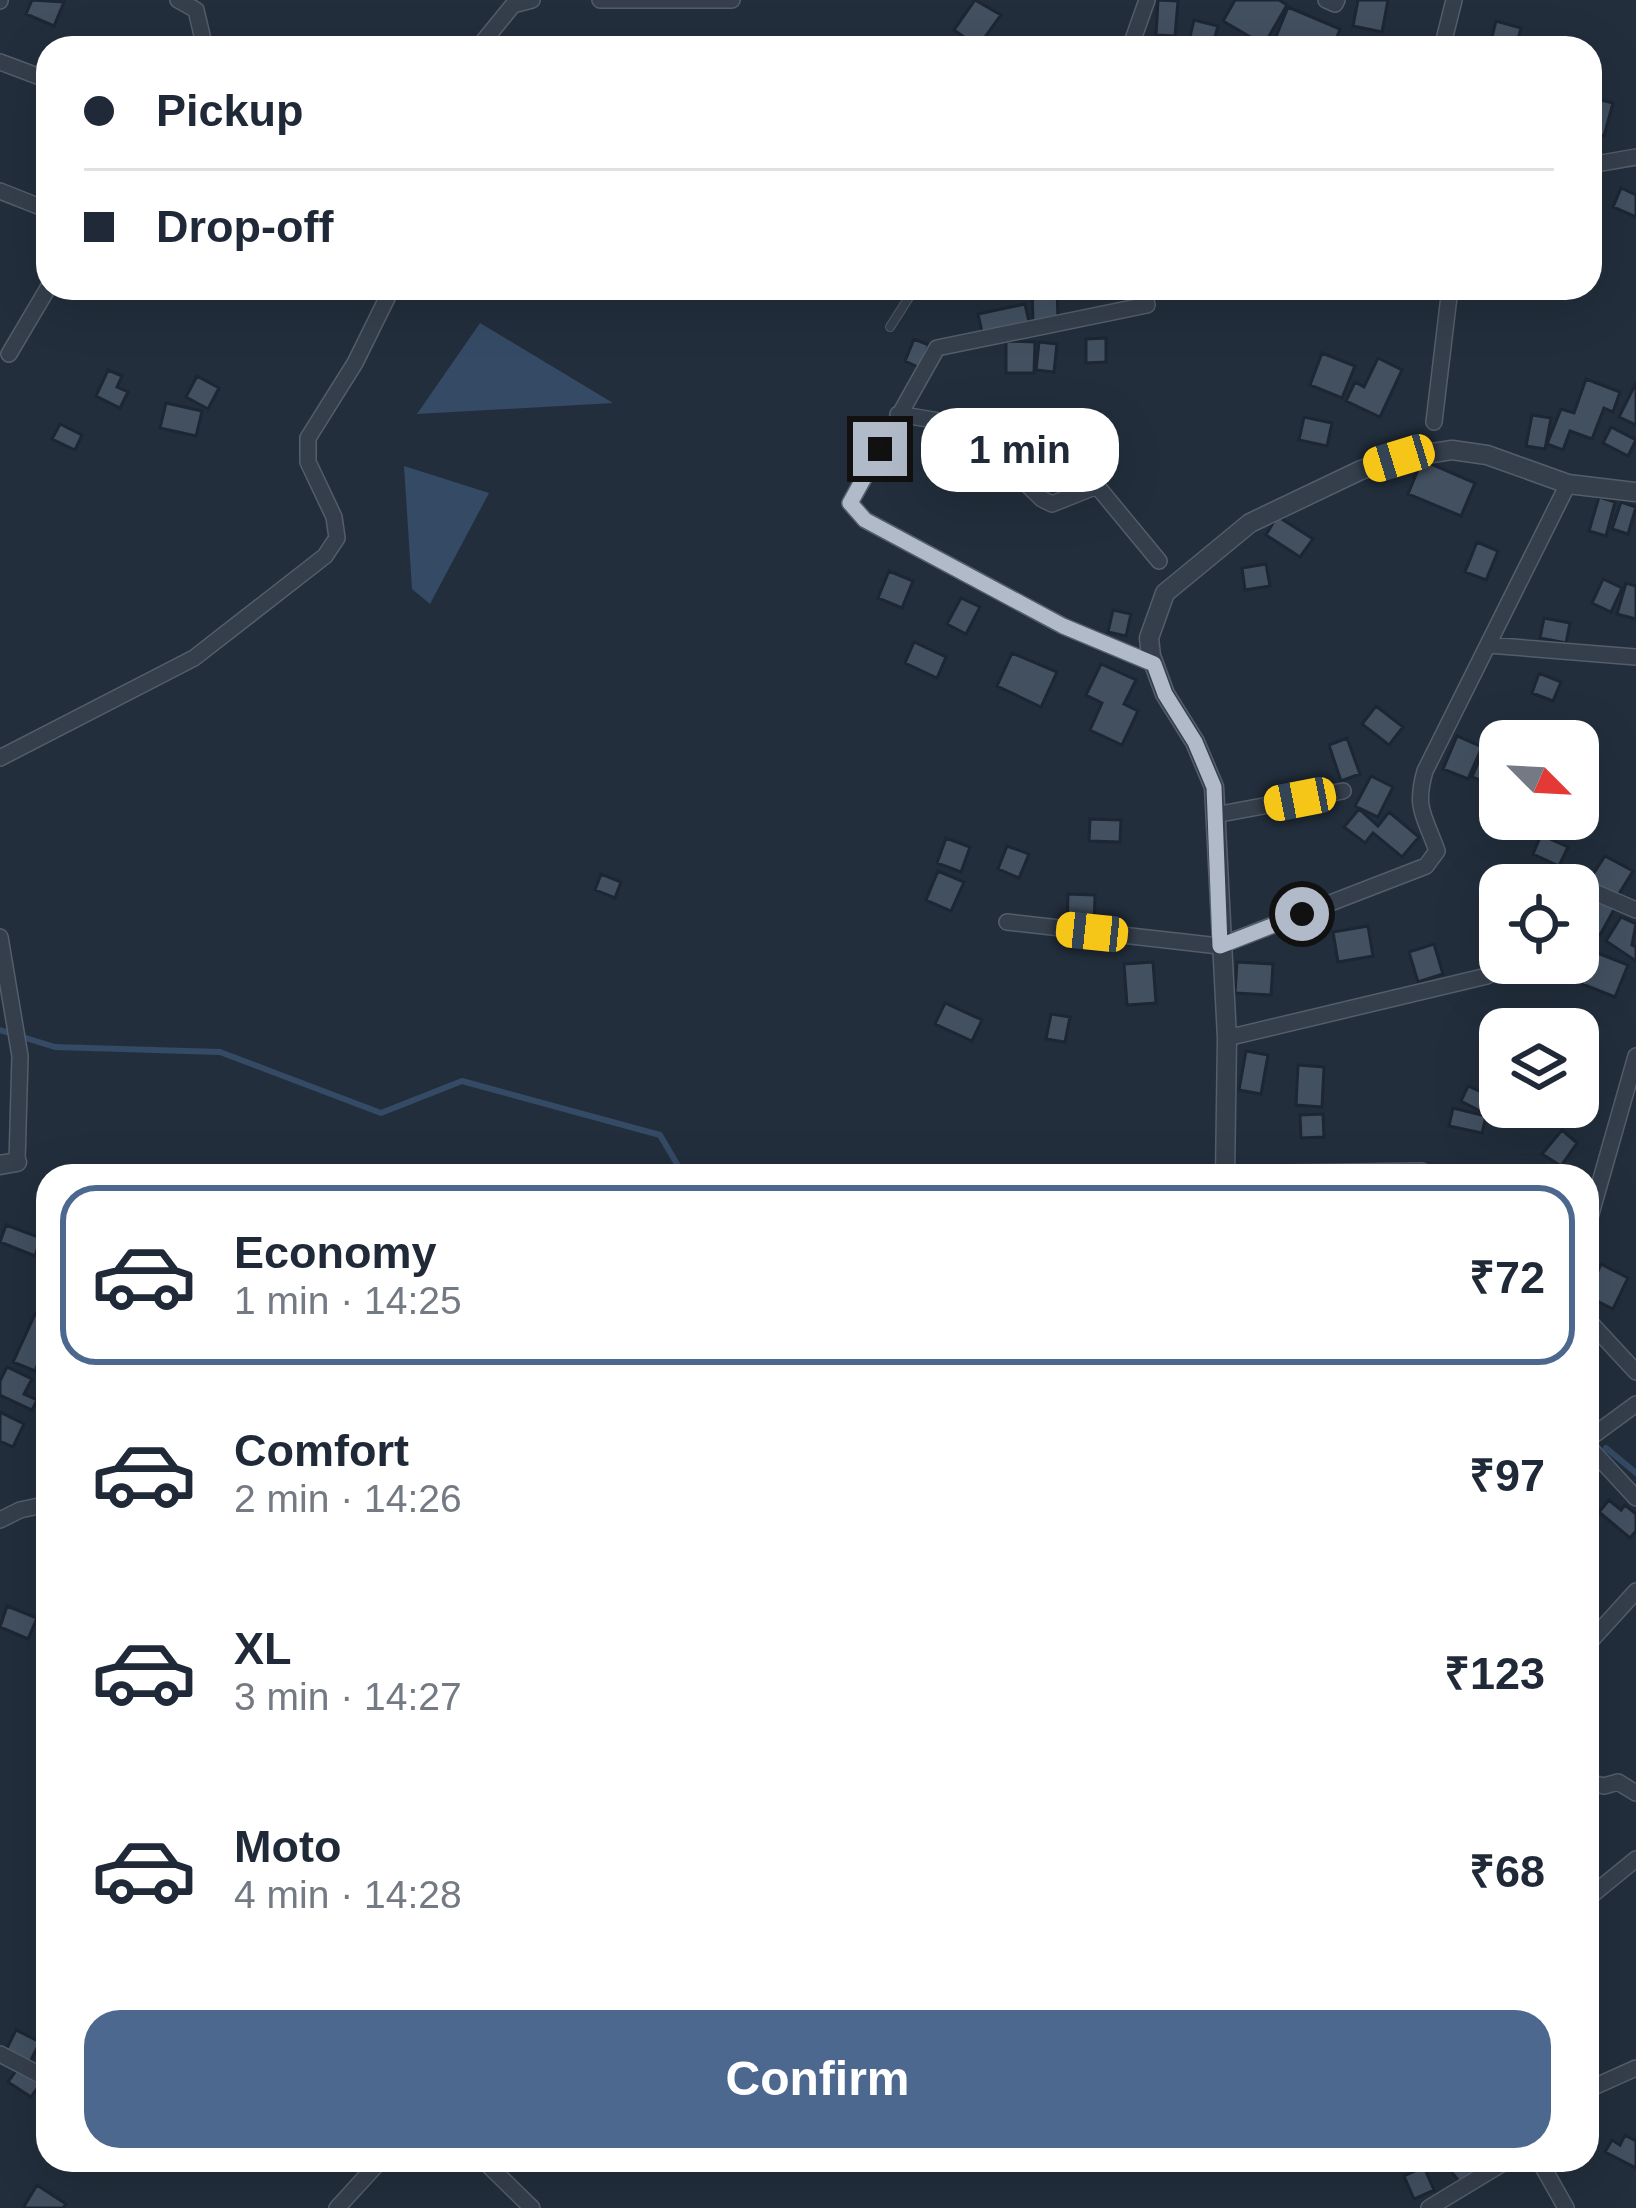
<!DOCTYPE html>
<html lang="en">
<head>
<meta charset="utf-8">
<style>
	body { margin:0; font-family:Helvetica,sans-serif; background:#f6f6f7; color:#1f2937; height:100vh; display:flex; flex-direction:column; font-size:45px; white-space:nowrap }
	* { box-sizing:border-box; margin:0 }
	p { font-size:39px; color:#747a83 }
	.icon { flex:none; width:66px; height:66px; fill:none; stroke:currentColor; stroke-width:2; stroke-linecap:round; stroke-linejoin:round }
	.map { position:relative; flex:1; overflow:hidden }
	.drawer { position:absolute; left:36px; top:1164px; width:1563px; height:1008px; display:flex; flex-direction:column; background:#fff; border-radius:36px; box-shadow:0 12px 48px #0002 }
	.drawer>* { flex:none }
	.guide { position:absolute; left:36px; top:36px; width:1566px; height:264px; border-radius:36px; box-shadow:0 12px 48px #0002; display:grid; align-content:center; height:264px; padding:0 48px; background:#fff }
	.needle { width:78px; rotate:114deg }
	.controls { position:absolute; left:1479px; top:720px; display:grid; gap:24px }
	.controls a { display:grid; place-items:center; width:120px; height:120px; border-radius:24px; background:#fff; box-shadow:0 12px 48px #0002; font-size:60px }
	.end { position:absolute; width:54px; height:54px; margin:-27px; border:15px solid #b1bac8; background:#111; box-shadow:0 0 0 6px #111 }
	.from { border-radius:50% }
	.bubble { position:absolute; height:84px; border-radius:36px; background:#fff; box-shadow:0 12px 48px #0002; font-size:39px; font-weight:700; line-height:84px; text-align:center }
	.car { position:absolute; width:36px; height:72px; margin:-36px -18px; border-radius:15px; box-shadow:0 0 9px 3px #0007; background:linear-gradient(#f5c518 24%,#345 0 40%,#f5c518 0 76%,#345 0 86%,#f5c518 0) }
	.guide b { display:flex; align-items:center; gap:42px; height:114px; font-size:45px }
	.guide b+b { border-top:3px solid #e0e1e3 }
	.guide i { width:30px; height:30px; background:#1f2937 }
	ul { padding:21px 0 0; list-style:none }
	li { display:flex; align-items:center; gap:36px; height:180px; margin:0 24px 18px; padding:0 24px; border:6px solid transparent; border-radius:36px }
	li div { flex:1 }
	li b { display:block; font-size:45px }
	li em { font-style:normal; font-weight:700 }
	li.current { border-color:#4c688f }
	li>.icon { width:108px; height:108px; stroke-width:1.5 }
	.action { display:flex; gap:24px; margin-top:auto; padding:24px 48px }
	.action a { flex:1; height:138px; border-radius:36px; background:#4c688f; color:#fff; font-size:48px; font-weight:700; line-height:138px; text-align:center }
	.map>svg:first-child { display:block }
</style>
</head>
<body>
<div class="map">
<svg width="1636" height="2208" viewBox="0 0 1636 2208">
	<rect width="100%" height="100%" fill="#222e3c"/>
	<!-- water -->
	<path fill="#354a64" d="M480,323l133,80 -196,11z
		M404,466l85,27 -59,111 -18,-15z"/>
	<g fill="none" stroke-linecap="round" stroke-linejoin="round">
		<!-- stream -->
		<path stroke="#354a64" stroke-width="6" d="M0,1030l55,17 165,5 161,61 81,-32 198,54 24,41
			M1606,1448l30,25"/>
	</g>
	<!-- building -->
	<path fill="#425060" stroke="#1d2633" stroke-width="3" d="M32,0l32,2 -10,24 -28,-12z
		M975,0l26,15 -23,32 -24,-17z
		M1158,0l20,1 -3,35 -19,-1z
		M1235,0h44l8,5 -23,40 -41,-24z
		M1358,0h30l-6,32 -29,-6z
		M1288,7l52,22 -7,19h-36l-22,-9z
		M1194,20l24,6 -6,22 -24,-3z
		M1496,21l25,7 -4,15 -25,-6z
		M1590,97l23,6 -9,33 -14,-3z
		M1621,188l15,7v22l-23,-10z
		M1032,288h25l1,32 -25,1z
		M1025,304l4,18 -47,10 -4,-18z
		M1106,338v24l-20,1v-24z
		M914,339l15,6 -9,23 -15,-7z
		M1006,341l29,1 -1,31h-28z
		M1039,342l18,2 -3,28 -18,-2z
		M1322,353l33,13 -13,32 -32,-13z
		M1378,358l24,12 -22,47 -34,-16 9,-19 9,5z
		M108,370l14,6 -5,11 11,5 -8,16 -24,-12z
		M197,376l22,12 -11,21 -22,-12z
		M1586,379l34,13 -7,20 -9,-4 -12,31 -22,-8 -7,19 -16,-6 14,-35 13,4z
		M1636,383v42l-17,-8z
		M166,403l36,8 -6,25 -36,-8z
		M1532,415l19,3 -6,31 -19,-3z
		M1304,417l28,6 -5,23 -28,-6z
		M60,424l22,11 -7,15 -23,-11z
		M1611,427l25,13 -8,16 -25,-13z
		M1422,460l53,23 -14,33 -53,-22z
		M1599,497l16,5 -9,34 -17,-5z
		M1621,502l15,5 -8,27 -16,-5z
		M1277,516l36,23 -13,18 -34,-22z
		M1477,542l21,9 -12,29 -21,-8z
		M1266,564l4,22 -25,4 -3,-22z
		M889,571l24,10 -11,27 -24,-10z
		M1603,579l19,9 -11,24 -19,-9z
		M1626,583l10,3v33l-19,-5z
		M961,598l19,9 -14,27 -19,-10z
		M1113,610l18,4 -5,22 -18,-4z
		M1544,618l26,5 -4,20 -26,-5z
		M914,642l32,15 -9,21 -32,-15z
		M1012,653l45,19 -16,35 -44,-21z
		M1101,664l35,16 -12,24 14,7 -16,34 -32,-15 12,-27 -16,-8z
		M1539,673l22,9 -8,19 -21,-8z
		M1376,706l27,21 -14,18 -27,-21z
		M1560,723l23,11 -4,7 10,5 -10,23 -1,-28h-27z
		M1457,736l25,11 -14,32 -25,-10z
		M1347,738l13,36 -19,7 -12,-36z
		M1487,741l13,6v41l-28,-11z
		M1371,776l22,11 -15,30 -23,-11z
		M1359,809l19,17 11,-14 30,25 -17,20 -29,-24 -8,10 -21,-16z
		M1090,819l31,1 -1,22 -31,-1z
		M1541,835l27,12 -9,19 -26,-12z
		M946,838l24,9 -9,25 -24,-9z
		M1007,846l22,8 -10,24 -21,-9z
		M1605,856l28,15 -16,26 -29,-15z
		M938,871l26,11 -13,29 -25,-11z
		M601,874l20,8 -6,16 -20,-8z
		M1068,894l27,1 -1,33h-27z
		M1589,894l27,12 -16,29 -22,-10v-14z
		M1621,917l15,7 -4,21 4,2v14l-30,-20z
		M1368,926l5,30 -35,6 -5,-30z
		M1434,944l9,30 -25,8 -9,-30z
		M1595,952l33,13 -13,32 -33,-13z
		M1153,962l3,41 -29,2 -3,-41z
		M1237,962l36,2 -2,31 -36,-2z
		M945,1003l37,17 -10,21 -37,-17z
		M1051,1014l19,3 -5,25 -19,-3z
		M1246,1051l22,4 -7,39 -22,-4z
		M1298,1065l26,2 -2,40 -26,-2z
		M1468,1086l20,9 -8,16 -19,-10z
		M1502,1107h33l-8,20 -28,-12z
		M1453,1108l33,8 -4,17 -33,-7z
		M1323,1114l1,23 -23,1 -1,-23z
		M1562,1130l15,13 -16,23 -19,-12z
		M6,1225l35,13 -6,18 -35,-14z
		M1601,1264l27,14 -15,31 -26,-13z
		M35,1314l13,5v20l-13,32 -22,-9z
		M7,1367l25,12 -8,15 13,6 -5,10 -32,-15v-14z
		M0,1412l24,12 -11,23 -13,-6z
		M1609,1500l12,10 4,-5 11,9v17l-6,7 -31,-26z
		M7,1606l30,12 -9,21 -28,-12z
		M16,2030l24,12 -10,20 -24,-12z
		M18,2068l22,16 -9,13 -23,-15z
		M1625,2135l11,6v27l-31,-16 7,-12 8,5z
		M1442,2160h51l-31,25z
		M1424,2167l10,23 -20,9 -10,-23z
		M37,2185l29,19 -3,4h-40z"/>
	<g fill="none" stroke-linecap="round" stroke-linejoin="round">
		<defs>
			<path id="service" d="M890,327l25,-39"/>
			<path id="minor" d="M178,0l18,10 9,38
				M600,0h132
				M1326,0l9,4 2,-4
				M0,1v-1
				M478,48l35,-43 19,-5
				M1130,48l17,-48
				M1442,48l12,-48
				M0,62l48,18
				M1590,165l46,-8
				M0,191l48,19
				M1143,288l4,17 -210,43 -87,155 15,17 198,106 91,38
				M9,354l39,-66
				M898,414l59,10 20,12 65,63 10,5 45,-18 62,75
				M1434,422l16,-134
				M1488,645l148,12
				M0,758l194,-100 131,-102 12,-18 -3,-21 -26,-55v-24l47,-75 37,-75
				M1215,815l128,-24
				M1578,885l58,25
				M1007,922l212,24 207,-80 11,-15c-12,-35 -23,-42 -12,-80l143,-287
				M0,937l20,119 -3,106
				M1227,1038l260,-62
				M1225,1174l197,-3
				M1587,1228l49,-172
				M1587,1319l49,53
				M1587,1440l49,-36
				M1587,1445l49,53
				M0,1520l20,-10 28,-6
				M1587,1645l49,-54
				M1587,1782l17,4 14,-4 18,11
				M1587,1899l49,-40
				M0,2054l48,25
				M1587,2090l49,-22
				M483,2160l49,48
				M1539,2160l27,48
				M337,2208l44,-48
				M1429,2208l79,-48"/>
			<path id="tertiary" d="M0,1165l17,-3
				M1225,1176l2,-138 -13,-251 -19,-45 -30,-48 -14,-38 -2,-18 16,-45 85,-70 111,-53 38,-12 53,-8 35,5 81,29 68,8"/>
		</defs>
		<!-- service casing -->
		<use href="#service" stroke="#545d6a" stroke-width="10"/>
		<!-- minor casing -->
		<use href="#minor" stroke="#545d6a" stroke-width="18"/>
		<!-- tertiary casing -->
		<use href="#tertiary" stroke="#545d6a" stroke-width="21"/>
		<!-- service -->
		<use href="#service" stroke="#353f4c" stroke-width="8"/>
		<!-- minor -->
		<use href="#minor" stroke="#353f4c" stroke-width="15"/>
		<!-- tertiary -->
		<use href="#tertiary" stroke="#353f4c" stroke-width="18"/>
	</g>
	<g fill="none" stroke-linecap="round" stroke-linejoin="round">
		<!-- route -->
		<path stroke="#b1bac8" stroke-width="15" d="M880,449l-30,54 15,17 198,106 91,38 11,30 30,48 19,45 6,159 82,-32"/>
	</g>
</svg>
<div class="controls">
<a><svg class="needle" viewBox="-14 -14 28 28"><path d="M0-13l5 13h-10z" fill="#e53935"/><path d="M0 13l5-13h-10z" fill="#747a83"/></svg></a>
<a><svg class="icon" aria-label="locate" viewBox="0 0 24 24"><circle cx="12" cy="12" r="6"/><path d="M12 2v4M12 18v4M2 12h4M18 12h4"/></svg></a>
<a><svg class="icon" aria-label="layers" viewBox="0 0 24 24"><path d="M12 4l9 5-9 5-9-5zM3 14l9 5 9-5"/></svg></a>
</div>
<i class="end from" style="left:1302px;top:914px"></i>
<i class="end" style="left:880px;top:449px"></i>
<div class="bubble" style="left:921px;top:408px;width:198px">1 min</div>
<i class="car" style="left:1399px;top:458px;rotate:253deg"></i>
<i class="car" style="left:1300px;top:799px;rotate:259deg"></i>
<i class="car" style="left:1092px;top:932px;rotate:276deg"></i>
<div class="guide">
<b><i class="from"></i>Pickup</b>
<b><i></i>Drop-off</b>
</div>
<section class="drawer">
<ul>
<li class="current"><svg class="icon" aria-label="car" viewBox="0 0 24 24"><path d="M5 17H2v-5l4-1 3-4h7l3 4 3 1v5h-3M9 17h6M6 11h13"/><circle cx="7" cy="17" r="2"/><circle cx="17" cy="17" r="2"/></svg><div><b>Economy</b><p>1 min · 14:25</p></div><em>₹72</em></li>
<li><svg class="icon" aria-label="car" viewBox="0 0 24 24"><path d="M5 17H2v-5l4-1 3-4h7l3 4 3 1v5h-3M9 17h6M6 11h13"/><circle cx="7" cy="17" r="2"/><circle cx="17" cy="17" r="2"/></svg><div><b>Comfort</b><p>2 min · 14:26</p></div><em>₹97</em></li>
<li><svg class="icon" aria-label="car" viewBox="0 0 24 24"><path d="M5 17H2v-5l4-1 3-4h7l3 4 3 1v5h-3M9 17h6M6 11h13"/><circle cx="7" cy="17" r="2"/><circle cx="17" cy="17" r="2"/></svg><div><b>XL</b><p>3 min · 14:27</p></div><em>₹123</em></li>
<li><svg class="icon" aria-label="car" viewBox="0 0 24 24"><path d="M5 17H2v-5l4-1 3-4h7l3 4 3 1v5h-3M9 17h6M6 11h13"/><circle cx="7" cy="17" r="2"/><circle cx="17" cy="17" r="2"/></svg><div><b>Moto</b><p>4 min · 14:28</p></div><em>₹68</em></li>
</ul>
<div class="action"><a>Confirm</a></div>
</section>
</div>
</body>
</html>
